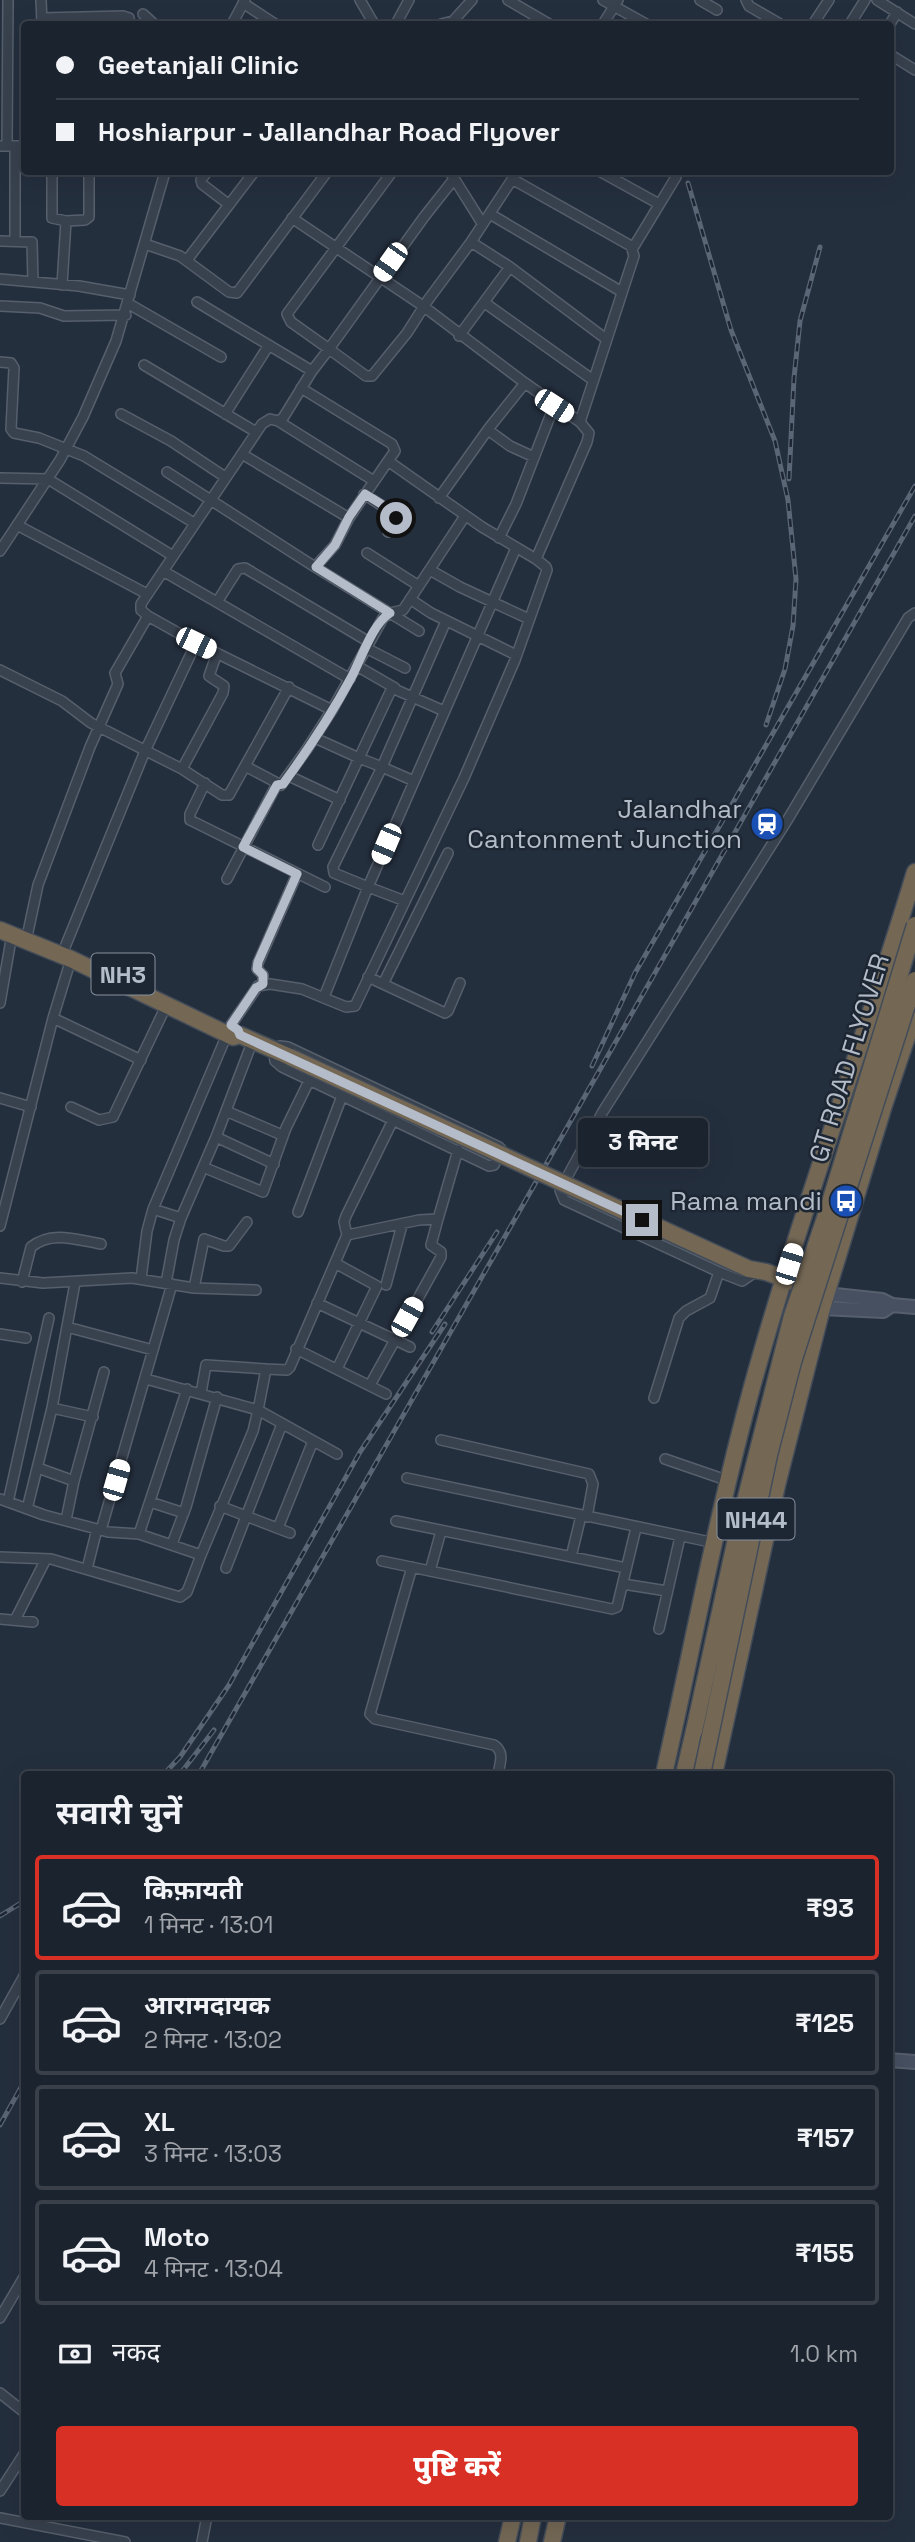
<!DOCTYPE html>
<html lang="hi">
<head>
<meta charset="utf-8">
<style>
	body { margin:0; font-family:"Space Grotesk","Noto Sans Devanagari",sans-serif; background:#282f3a; color:#f1f3f6; height:100vh; display:flex; flex-direction:column; font-size:26px; white-space:nowrap }
	* { box-sizing:border-box; margin:0 }
	p { font-size:23px; color:#a0a4aa }
	.icon { flex:none; width:38px; height:38px; fill:none; stroke:currentColor; stroke-width:2; stroke-linecap:round; stroke-linejoin:round }
	.map { position:relative; flex:1; overflow:hidden }
	.sheet { position:absolute; left:21px; top:1771px; width:872px; height:749px; display:flex; flex-direction:column; background:#1b232e; border-radius:7px; box-shadow:0 7px 28px #0002,0 0 0 2px #39404a }
	.sheet>* { flex:none }
	.guide { position:absolute; left:21px; top:21px; width:873px; height:154px; border-radius:7px; box-shadow:0 7px 28px #0002,0 0 0 2px #39404a; display:grid; align-content:center; height:154px; padding:0 35px; background:#1b232e }
	.end { position:absolute; width:32px; height:32px; margin:-16px; border:9px solid #b4bcc9; background:#111; box-shadow:0 0 0 4px #111 }
	.from { border-radius:50% }
	.bubble { position:absolute; height:49px; border-radius:7px; background:#1b232e; box-shadow:0 7px 28px #0002,0 0 0 2px #39404a; font-size:23px; font-weight:800; line-height:49px; text-align:center }
	.car { position:absolute; width:21px; height:42px; margin:-21px -10px; border-radius:9px; box-shadow:0 0 5px 2px #0007; background:linear-gradient(#fff 24%,#345 0 40%,#fff 0 76%,#345 0 86%,#fff 0) }
	.guide b { display:flex; align-items:center; gap:24px; height:66px; font-size:26px }
	.guide b+b { border-top:2px solid #39404a }
	.guide i { width:18px; height:18px; background:#f1f3f6 }
	ul { padding:0; list-style:none }
	li { display:flex; align-items:center; gap:21px; height:105px; margin:0 14px 10px; padding:0 21px; border:4px solid #39404a; border-radius:7px }
	li div { flex:1 }
	li b { display:block; font-size:26px }
	li em { font-style:normal; font-weight:800 }
	li.active { border-color:#d93025 }
	li>.icon { width:63px; height:63px; stroke-width:1.5 }
	h2 { padding:0 35px; font-size:32px; line-height:84px }
	.pay { display:flex; align-items:center; gap:18px; height:77px; padding:0 35px; font-size:26px }
	.pay p { margin-inline-start:auto }
	.cta { display:flex; gap:14px; margin-top:auto; padding:14px 35px }
	.cta a { flex:1; height:80px; border-radius:7px; background:#d93025; color:#fff; font-size:28px; font-weight:800; line-height:80px; text-align:center }
	.map>svg:first-child { display:block }
</style>
</head>
<body>
<div class="map">
<svg width="915" height="2542" viewBox="0 0 915 2542">
	<rect width="100%" height="100%" fill="#242f3e"/>
	<g fill="none" stroke-linecap="round" stroke-linejoin="round">
		<defs>
			<path id="street" d="M41,0l1,24
				M360,0l14,24
				M508,0l41,24
				M603,0l43,24
				M700,0l17,10
				M746,0l3,6 31,18
				M877,0l38,24
				M243,3l32,21
				M143,14l11,10
				M42,18l81,-2 6,2 1,6
				M397,22l12,-22
				M232,24l13,-24
				M441,24l12,-3 19,-21
				M603,24l15,-24
				M813,24l16,-24
				M850,24l15,-24
				M890,24l7,-12
				M891,55l24,15
				M0,146h24
				M7,146l1,-146
				M52,172v46l14,3 -4,64
				M207,172l-6,8 1,4 26,20
				M392,172l-105,142 4,8 38,27 95,-132 30,-38
				M450,172l32,51
				M601,172l58,32
				M490,214l132,78
				M292,218l131,88 102,77
				M66,221l19,-1 4,-3v-45
				M0,241l32,1 1,40
				M15,241v-95
				M471,242l39,25 96,72
				M145,244l35,12 49,36 8,1 90,-121
				M633,248l43,-71
				M187,260l67,-88
				M0,279l79,7 51,9
				M197,302l115,69
				M485,303l108,77
				M129,304l92,53
				M0,306l40,2 24,8 62,-1
				M459,336l51,-69
				M0,362l11,1 3,5 -3,61 3,4 25,5 45,18 110,67
				M144,365l112,67
				M301,388l91,56 3,7 -7,10
				M121,414l50,27 54,36
				M225,414l44,-69
				M278,421l96,60
				M488,430l22,16 24,11
				M242,454l107,64 39,-57 94,66 54,32
				M167,472l148,95 20,-22 14,-27
				M0,478l48,1 125,77
				M364,494l32,21 -1,8 -7,9
				M439,498l50,-70 36,-45 55,39
				M17,525l130,69
				M499,538l17,-34 38,-98
				M0,551l60,-91 23,-43 33,-76 49,-169
				M367,553l52,33
				M315,567l104,64
				M430,570l30,17 69,32
				M163,571l187,108
				M410,599l21,14 85,42
				M217,602l21,-33 7,-1 124,74
				M148,616l48,27 136,67
				M366,648l39,20
				M357,666l38,22
				M0,670l62,31 29,22 91,46 40,26h7l16,-29 36,19 26,-36 25,-39 51,-92 7,-5 13,-3 62,-94
				M444,711l-52,-23 -33,70 23,9 64,-146
				M315,738l44,20 -41,87
				M245,766l44,-79
				M182,769l41,-76 1,-7 -15,-10 8,-23
				M289,776l51,24
				M414,781l-32,-14 -49,100 1,6 34,14c49,-113 98,-226 148,-339
				M205,783l-15,31v6l135,67
				M227,879l50,-95
				M28,932l10,-47 52,-138 28,-63 -3,-11 33,-57 -7,-6v-6l121,-180 8,-5 8,2 5,-3 29,-47 17,-22 37,27h6l35,-43 21,-33 43,-58 46,-70
				M65,947l80,-196 51,-108
				M368,977l77,36 3,-2 12,-28
				M263,984v-9l-6,-6 1,-6 39,-89
				M383,984l65,-131
				M324,997l44,-110 37,14
				M0,1003l12,-69
				M53,1018l88,42
				M280,1046l8,1 211,100 2,2 -7,16 -5,1 -207,-99 -7,-6 -2,-12z
				M0,1098l31,9
				M71,1107l28,13 14,-3 54,-113
				M226,1111l56,24
				M216,1137l58,27
				M203,1167l60,25 23,-64 23,-47
				M153,1209l28,9
				M298,1212l44,-116
				M0,1226l53,-208 18,-59
				M347,1235l-3,-13 2,-6 47,-96
				M335,1263l42,23 -40,83
				M719,1272l23,9 13,-9
				M0,1278l43,5 89,-5 62,10 62,2
				M141,1279l6,-48 6,-22 78,-184 27,-39 12,-2 32,5 44,18 9,-1 109,-228 51,-118 32,-90 -1,-3 -10,-8 51,-117 2,-9 -9,-11 54,-166 -3,-10 -119,-67
				M22,1282l9,-35c21,-17 46,-7 70,-3
				M166,1283l8,-43 7,-22 35,-81 37,-97
				M386,1285l16,-60
				M194,1288l10,-49 20,7h5l18,-24
				M317,1303l93,44
				M67,1327l86,23
				M0,1334l26,4
				M296,1349l90,45
				M266,1369l21,1 3,-3 57,-132 72,-15 19,-1 20,-69
				M146,1379l112,31 -5,21 -52,124
				M370,1385l71,-128v-5l-10,-7 7,-26
				M201,1393l5,-28 60,4 -8,41 79,44
				M654,1398l25,-80 7,-7 24,-13 9,-26 -155,-72 -4,-10 42,-77 186,-294 120,-201 7,-5
				M52,1408l41,9
				M441,1440l148,34 4,10 -6,33
				M665,1459l64,22
				M38,1468l36,13 -8,39
				M407,1478l308,65
				M74,1481l30,-109
				M0,1499l44,16 64,17 31,2 62,21 -14,37 -7,5 -129,-38 -51,-2
				M8,1502l41,-184
				M150,1502l34,11
				M220,1506l70,27
				M27,1509l25,-101 23,-125
				M396,1521l230,47
				M278,1528l35,-87
				M101,1530l71,-246
				M139,1534l48,-145
				M172,1544l14,-37 31,-110
				M571,1557l10,-41
				M382,1561l230,48 5,-2 19,-79
				M412,1567l-42,147 5,5 119,26c11,7 6,18 4,29
				M226,1568l56,-144
				M87,1569l10,-40
				M430,1571l11,-40
				M623,1584l44,7
				M0,1619l33,3
				M15,1620l31,-61
				M659,1629l21,-92
				M0,2019l24,-43
				M0,2318l24,-41
				M0,2393l24,19
				M0,2491l24,-37
				M0,2518l125,24
				M202,2542l5,-26"/>
			<path id="secondary" d="M826,1294l56,6 10,5 23,2
				M822,1308l61,3 9,-6
				M889,2060l26,2"/>
			<path id="highway" d="M0,930l71,29 162,78 7,-2 50,22
				M749,1269l17,3 28,10
				M664,1774c29,-129 53,-259 88,-387 48,-174 111,-342 163,-515
				M684,1774l10,-43
				M714,1774l63,-289 45,-177 62,-203 31,-92
				M507,2542l6,-26
				M528,2542l5,-26
				M552,2542l6,-26"/>
		</defs>
		<!-- street casing -->
		<use href="#street" stroke="#565f6c" stroke-width="12"/>
		<!-- secondary casing -->
		<use href="#secondary" stroke="#565f6c" stroke-width="16"/>
		<!-- highway casing -->
		<use href="#highway" stroke="#434c59" stroke-width="19"/>
		<!-- street -->
		<use href="#street" stroke="#38414e" stroke-width="9"/>
		<!-- secondary -->
		<use href="#secondary" stroke="#465061" stroke-width="12"/>
		<!-- highway -->
		<use href="#highway" stroke="#746855" stroke-width="16"/>
		<defs>
			<path id="rail" d="M688,183l43,147 44,111 13,59 8,79 -3,47 -8,43 -19,56
				M789,479l5,-101 6,-57 20,-74
				M592,1066l43,-93 280,-487
				M432,1332l65,-100
				M164,1774l16,-17 49,-72 131,-233 85,-128
				M180,1774l34,-44
				M199,1774l716,-1258
				M0,1916l24,-15
				M0,2125l24,-43"/>
		</defs>
		<!-- rail casing -->
		<use href="#rail" stroke="#5a6575" stroke-width="5"/>
		<!-- rail -->
		<use href="#rail" stroke="#1d2633" stroke-width="2.5" stroke-dasharray="8" stroke-linecap="butt"/>
		<defs>
			<path id="highway-bridge" d="M290,1057l459,212
				M694,1731l45,-206 53,-209 35,-104 88,-287
				M702,1774l67,-319 24,-93 122,-382"/>
		</defs>
		<!-- highway-bridge casing -->
		<use href="#highway-bridge" stroke="#434c59" stroke-width="19" stroke-linecap="butt"/>
		<!-- highway-bridge -->
		<use href="#highway-bridge" stroke="#746855" stroke-width="16"/>
	</g>
	<g fill="none" stroke-linecap="round" stroke-linejoin="round">
		<!-- route -->
		<path stroke="#b4bcc9" stroke-width="9" d="M396,518l-2,-6 -29,-18 -16,23 -14,28 -19,22 74,46c-18,11 -29,47 -39,65 -20,37 -43,72 -68,106l-6,1 -34,62 54,27 -39,88 -1,7 6,6v9l-7,4 -25,37 7,5 2,5 402,185"/>
	</g>
	<!-- icons -->
	<defs>
		<symbol id="station-disc" viewBox="-11 -11 22 22"><circle r="9.5" fill="#1a4fb4" stroke="#1d2633"/><path d="M-3-6H3Q5-6 5-4V2Q5 4 3 4L4.5 6H3L1.5 4h-3L-3 6H-4.5L-3 4Q-5 4-5 2V-4Q-5-6-3-6ZM-3.5-4v3h7v-3ZM-3.5 1v1.5H-2V1ZM2 1v1.5H3.5V1Z" fill="#fff"/></symbol>
		<symbol id="bus-disc" viewBox="-11 -11 22 22"><circle r="9.5" fill="#1a4fb4" stroke="#1d2633"/><path d="M-5-6H5V4H4V6H2V4H-2V6H-4V4H-5ZM-3.5-4V0h7V-4ZM-3.5 1.2v1.5H-2V1.2ZM2 1.2v1.5H3.5V1.2Z" fill="#fff"/></symbol>
	</defs>
	<g fill-rule="evenodd">
		<use href="#station-disc" x="748" y="805" width="38" height="38"/>
		<use href="#bus-disc" x="827" y="1182" width="38" height="38"/>
	</g>
	<g text-anchor="middle" dominant-baseline="central" stroke-width="5" stroke-linejoin="round" paint-order="stroke">
		<!-- shield labels -->
		<g fill="#1d2633" stroke="#878f9c" stroke-width="2">
			<rect x="91.5" y="953.5" width="63" height="41" rx="5"/>
			<rect x="717.5" y="1498.5" width="77" height="41" rx="5"/>
		</g>
		<g font-size="24" font-weight="bold" fill="#b4bcc9">
			<text x="123" y="974">NH3</text>
			<text x="756" y="1519">NH44</text>
		</g>
		<!-- poi labels -->
		<g font-size="26" fill="#b4bcc9" stroke="#1d2633" text-anchor="end">
			<text x="742" y="809">Jalandhar<tspan x="742" dy="30">Cantonment Junction</tspan></text>
			<text x="822" y="1201">Rama mandi</text>
		</g>
		<!-- street labels -->
		<g font-size="26" fill="#b4bcc9" stroke="#1d2633">
			<text transform="translate(849 1058) rotate(-73)">GT ROAD FLYOVER</text>
		</g>
	</g>
</svg>
<i class="end from" style="left:396px;top:518px"></i>
<i class="end" style="left:642px;top:1220px"></i>
<div class="bubble" style="left:578px;top:1118px;width:130px">3 मिनट</div>
<i class="car" style="left:390px;top:262px;rotate:215deg"></i>
<i class="car" style="left:554px;top:406px;rotate:123deg"></i>
<i class="car" style="left:196px;top:643px;rotate:116deg"></i>
<i class="car" style="left:386px;top:844px;rotate:203deg"></i>
<i class="car" style="left:789px;top:1264px;rotate:17deg"></i>
<i class="car" style="left:407px;top:1317px;rotate:29deg"></i>
<i class="car" style="left:116px;top:1480px;rotate:16deg"></i>
<div class="guide">
<b><i class="from"></i>Geetanjali Clinic</b>
<b><i></i>Hoshiarpur - Jallandhar Road Flyover</b>
</div>
<section class="sheet">
<h2>सवारी चुनें</h2>
<ul>
<li class="active"><svg class="icon" aria-label="car" viewBox="0 0 24 24"><path d="M5 17H2v-5l4-1 3-4h7l3 4 3 1v5h-3M9 17h6M6 11h13"/><circle cx="7" cy="17" r="2"/><circle cx="17" cy="17" r="2"/></svg><div><b>किफ़ायती</b><p>1 मिनट · 13:01</p></div><em>₹93</em></li>
<li><svg class="icon" aria-label="car" viewBox="0 0 24 24"><path d="M5 17H2v-5l4-1 3-4h7l3 4 3 1v5h-3M9 17h6M6 11h13"/><circle cx="7" cy="17" r="2"/><circle cx="17" cy="17" r="2"/></svg><div><b>आरामदायक</b><p>2 मिनट · 13:02</p></div><em>₹125</em></li>
<li><svg class="icon" aria-label="car" viewBox="0 0 24 24"><path d="M5 17H2v-5l4-1 3-4h7l3 4 3 1v5h-3M9 17h6M6 11h13"/><circle cx="7" cy="17" r="2"/><circle cx="17" cy="17" r="2"/></svg><div><b>XL</b><p>3 मिनट · 13:03</p></div><em>₹157</em></li>
<li><svg class="icon" aria-label="car" viewBox="0 0 24 24"><path d="M5 17H2v-5l4-1 3-4h7l3 4 3 1v5h-3M9 17h6M6 11h13"/><circle cx="7" cy="17" r="2"/><circle cx="17" cy="17" r="2"/></svg><div><b>Moto</b><p>4 मिनट · 13:04</p></div><em>₹155</em></li>
</ul>
<div class="pay"><svg class="icon" aria-label="cash" viewBox="0 0 24 24"><path d="M3 7h18v10H3z"/><circle cx="12" cy="12" r="2"/></svg>नकद<p>1.0 km</p></div>
<div class="cta"><a>पुष्टि करें</a></div>
</section>
</div>
</body>
</html>
